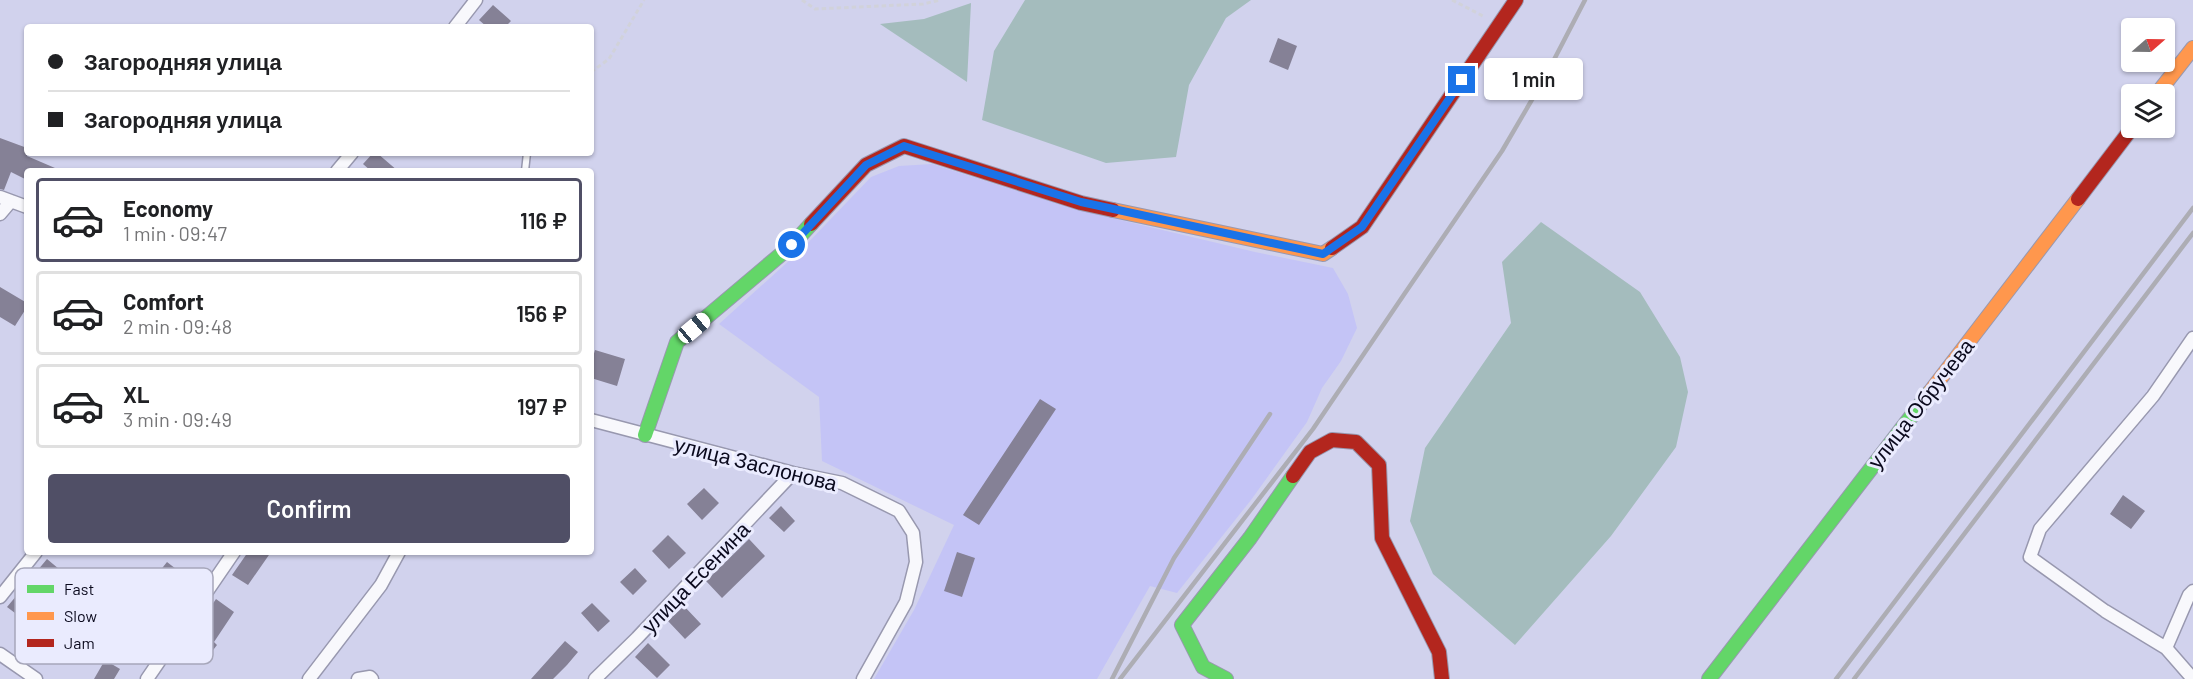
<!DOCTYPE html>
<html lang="en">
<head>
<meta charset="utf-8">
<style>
	body { margin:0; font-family:Barlow,sans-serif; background:#f6f6f6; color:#202124; height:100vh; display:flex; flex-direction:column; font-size:22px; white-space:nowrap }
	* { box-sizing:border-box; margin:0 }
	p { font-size:20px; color:#757577 }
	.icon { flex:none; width:33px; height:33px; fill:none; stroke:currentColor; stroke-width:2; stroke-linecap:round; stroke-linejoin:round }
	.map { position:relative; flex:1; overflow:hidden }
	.drawer { position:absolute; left:24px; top:168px; width:570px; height:387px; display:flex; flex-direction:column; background:#fff; border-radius:6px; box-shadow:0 2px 4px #0004 }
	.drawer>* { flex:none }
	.top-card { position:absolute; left:24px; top:24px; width:570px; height:132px; border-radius:6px; box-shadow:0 2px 4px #0004; display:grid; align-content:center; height:132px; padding:0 24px; background:#fff }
	.needle { width:39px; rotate:70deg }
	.controls { position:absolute; left:2121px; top:18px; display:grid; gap:12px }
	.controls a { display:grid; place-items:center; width:54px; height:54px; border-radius:6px; background:#fff; box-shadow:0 2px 4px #0004; font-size:30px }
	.end { position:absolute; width:27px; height:27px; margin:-14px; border:8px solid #1a73e8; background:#fff; box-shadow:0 0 0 3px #fff }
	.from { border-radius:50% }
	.bubble { position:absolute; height:42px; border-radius:6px; background:#fff; box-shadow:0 2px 4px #0004; font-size:20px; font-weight:600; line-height:42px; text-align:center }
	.car { position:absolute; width:18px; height:36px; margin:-18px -9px; border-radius:8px; box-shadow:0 0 4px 2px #0007; background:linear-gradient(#fff 24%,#345 0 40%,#fff 0 76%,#345 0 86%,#fff 0) }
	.top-card b { display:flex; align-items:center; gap:21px; height:57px; font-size:22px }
	.top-card b+b { border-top:2px solid #e0e0e0 }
	.top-card i { width:15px; height:15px; background:#202124 }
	ul { padding:10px 0 0; list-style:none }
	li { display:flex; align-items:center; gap:18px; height:84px; margin:0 12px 9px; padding:0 12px; border:3px solid #e0e0e0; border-radius:6px }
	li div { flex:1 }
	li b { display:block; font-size:22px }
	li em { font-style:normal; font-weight:600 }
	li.current { border-color:#504f66 }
	li>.icon { width:54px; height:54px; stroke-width:1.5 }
	.primary-button { display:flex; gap:12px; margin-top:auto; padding:12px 24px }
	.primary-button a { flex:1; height:69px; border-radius:6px; background:#504f66; color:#fff; font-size:24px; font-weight:600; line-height:69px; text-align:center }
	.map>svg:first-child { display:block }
</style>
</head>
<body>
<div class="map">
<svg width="2193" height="679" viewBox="0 0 2193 679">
	<rect width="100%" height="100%" fill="#d1d2ed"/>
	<!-- built -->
	<path fill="#c4c4f6" d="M932,164l142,45 181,43 78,16 15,26 9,34 -16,33 -19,27 -15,34 -56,78 -74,93 -27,-7 -53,93h-223l40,-69 40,-85 -132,-64 -3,-64 -100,-73 83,-75 69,-72 28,-11z"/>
	<!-- green -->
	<path fill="#a4bcbd" d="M1025,0h226l-25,18 -37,67 -13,72 -70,6 -124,-43 12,-69z
		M971,3l-4,79 -87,-58 44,-5z
		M1541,222l99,70 40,65 8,35 -12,55 -65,89 -96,109 -82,-71 -23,-53 15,-73 86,-125 -9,-61z"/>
	<!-- building -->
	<path fill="#858196" d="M493,5l18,16 -6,6h-18l-8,-7z
		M1278,38l19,8 -9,24 -19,-8z
		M0,138l27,10v8l35,15h-35v9l-16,-8 -7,18 -4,-1z
		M373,153h4l21,18h-27l-8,-7z
		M0,287l27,16v4l-12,19 -15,-9z
		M595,350l30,9 -8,27 -26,-8v-14z
		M1040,399l16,10 -77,116 -16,-10z
		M704,488l15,15 -17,17 -15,-16z
		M2123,495l22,16 -14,18 -21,-15z
		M781,506l14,15 -11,11 -15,-14z
		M668,535l18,18 -17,16 -17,-18z
		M749,539l16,17 -43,42 -16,-17z
		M248,552h23l-23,33 -16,-10z
		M957,552l18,6 -13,39 -18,-6z
		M47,559l18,15 -14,15 -2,-3 -26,33 -16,-12z
		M167,562l22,17 -11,15 -23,-17z
		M635,568l12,13 -14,14 -13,-13z
		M216,599l18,13 -20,30 3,3 -10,13 -23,-18 7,-11 3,2z
		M592,603l18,18 -12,11 -17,-19z
		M684,606l17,18 -16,15 -17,-18z
		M565,641l13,11 -11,13 -14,14h-22z
		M648,643l22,22 -13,13 -22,-21z
		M105,660l15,9 -6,10h-20z"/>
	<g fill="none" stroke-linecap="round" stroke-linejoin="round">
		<defs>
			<path id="lane" d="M525,171l2,-18"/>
			<path id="street" d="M455,27l21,-27
				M337,171l15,-18
				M0,197l27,10
				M0,214l11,-13
				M2193,338l-40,58 -113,133 -10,28 75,54 61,37 27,31
				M591,420l202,53 49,10 57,28 14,22 3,29 -10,40 -43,77
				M0,597l36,-45
				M2166,648l23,-53 4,-4
				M0,654l36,25
				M147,679l87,-127
				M309,679l72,-94 18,-33
				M358,679l12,-2 2,2
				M595,679l42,-41 156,-165"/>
			<path id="fast" d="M645,435l32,-93 115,-97 19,-21
				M1226,679l-23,-12 -21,-42 68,-87 43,-62
				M1709,679l221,-287"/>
			<path id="slow" d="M2157,94l36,-46
				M1113,210l210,44 9,-6
				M1930,392l148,-193"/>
			<path id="jam" d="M2078,199l54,-71
				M811,224l55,-59 38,-19 177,57 32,7
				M1332,248l30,-21 154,-227
				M1293,476l17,-24 22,-12 24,2 23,23 3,73 57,114 3,27"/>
		</defs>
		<!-- lane casing -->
		<use href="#lane" stroke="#9898af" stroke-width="9"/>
		<!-- street casing -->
		<use href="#street" stroke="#9898af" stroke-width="15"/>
		<!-- fast casing -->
		<use href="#fast" stroke="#9898af" stroke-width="16"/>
		<!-- slow casing -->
		<use href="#slow" stroke="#9898af" stroke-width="16"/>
		<!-- jam casing -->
		<use href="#jam" stroke="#9898af" stroke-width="16"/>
		<!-- path -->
		<path stroke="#d1d2da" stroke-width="3" stroke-dasharray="4.5 3" stroke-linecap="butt" d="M802,0l13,9 108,-5 17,-4
			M1452,0l33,17
			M591,72l18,-13 35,-59"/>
		<!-- lane -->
		<use href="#lane" stroke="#f8f8fc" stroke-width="6"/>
		<!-- street -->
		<use href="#street" stroke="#f8f8fc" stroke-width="12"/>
		<!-- fast -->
		<use href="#fast" stroke="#63d668" stroke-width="14"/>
		<!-- slow -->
		<use href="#slow" stroke="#ff974d" stroke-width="14"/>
		<!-- jam -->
		<use href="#jam" stroke="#b3261e" stroke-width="14"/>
		<!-- rail -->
		<path stroke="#adadb4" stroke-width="4.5" d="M1112,679l62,-121 96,-144
			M1120,679l193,-250 90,-133 99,-145 42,-72 41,-79
			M1836,679l357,-471
			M1854,679l339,-446"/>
	</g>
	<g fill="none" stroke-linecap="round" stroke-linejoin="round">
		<!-- route -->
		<path stroke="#1a73e8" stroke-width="8" d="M792,245l74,-80 38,-19 177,56 242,52 39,-27 100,-147"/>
	</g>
	<g text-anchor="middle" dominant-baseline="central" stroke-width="6" stroke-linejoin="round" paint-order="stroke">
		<!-- street labels -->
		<g font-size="21" fill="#0a091d" stroke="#eaebfe">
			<text transform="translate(1920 403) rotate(-52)">улица Обручева</text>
			<text transform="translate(756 463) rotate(14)">улица Заслонова</text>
			<text transform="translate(695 577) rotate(-46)">улица Есенина</text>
		</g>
	</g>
	<!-- legend -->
	<rect x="15" y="568" width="198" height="96" rx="9" fill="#eaebfe" stroke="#a7a7ba" stroke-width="1.5"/>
	<rect x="27" y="585" width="27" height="8" fill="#63d668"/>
	<rect x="27" y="612" width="27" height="8" fill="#ff974d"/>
	<rect x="27" y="639" width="27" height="8" fill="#b3261e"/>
	<g font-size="16" fill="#0a091d">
		<text x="64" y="595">Fast</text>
		<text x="64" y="622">Slow</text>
		<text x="64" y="649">Jam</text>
	</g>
</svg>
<div class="controls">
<a><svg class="needle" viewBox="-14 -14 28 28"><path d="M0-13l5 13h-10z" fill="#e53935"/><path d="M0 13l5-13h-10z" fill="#757577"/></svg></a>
<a><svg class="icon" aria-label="layers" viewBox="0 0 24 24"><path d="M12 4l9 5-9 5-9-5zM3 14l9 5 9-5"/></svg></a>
</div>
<i class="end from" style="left:792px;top:245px"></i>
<i class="end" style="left:1462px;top:80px"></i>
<div class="bubble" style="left:1484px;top:58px;width:99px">1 min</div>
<i class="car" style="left:694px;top:328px;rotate:50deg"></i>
<div class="top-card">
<b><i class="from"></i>Загородняя улица</b>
<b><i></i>Загородняя улица</b>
</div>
<section class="drawer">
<ul>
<li class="current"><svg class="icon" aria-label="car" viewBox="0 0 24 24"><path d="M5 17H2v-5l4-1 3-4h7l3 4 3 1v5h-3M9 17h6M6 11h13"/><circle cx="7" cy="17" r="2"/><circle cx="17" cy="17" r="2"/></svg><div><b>Economy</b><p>1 min · 09:47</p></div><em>116 ₽</em></li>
<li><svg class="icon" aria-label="car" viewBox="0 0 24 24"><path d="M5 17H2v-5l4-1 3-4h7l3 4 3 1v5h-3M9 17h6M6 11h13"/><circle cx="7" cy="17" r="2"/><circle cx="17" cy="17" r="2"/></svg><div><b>Comfort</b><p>2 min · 09:48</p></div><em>156 ₽</em></li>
<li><svg class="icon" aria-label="car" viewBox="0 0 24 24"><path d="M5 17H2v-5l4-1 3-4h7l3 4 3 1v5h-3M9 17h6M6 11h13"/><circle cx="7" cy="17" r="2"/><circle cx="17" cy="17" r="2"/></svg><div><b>XL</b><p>3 min · 09:49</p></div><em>197 ₽</em></li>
</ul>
<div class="primary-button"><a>Confirm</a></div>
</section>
</div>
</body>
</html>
